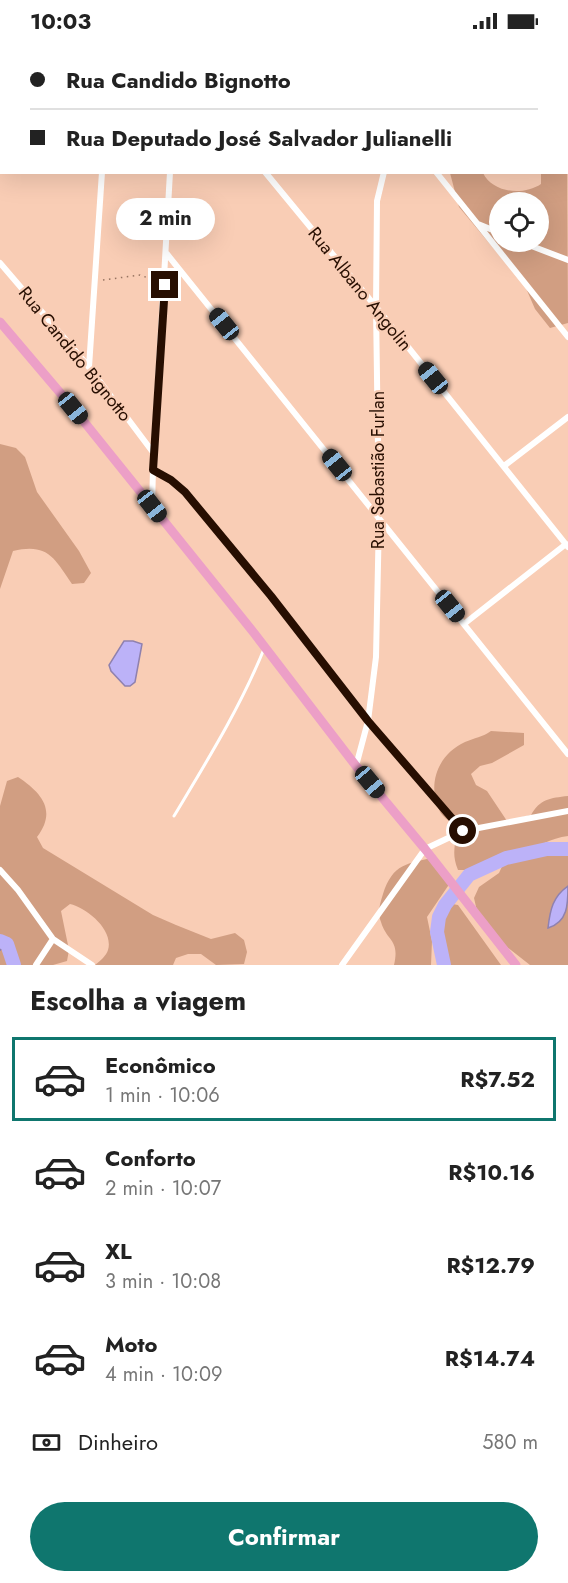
<!DOCTYPE html>
<html lang="pt">
<head>
<meta charset="utf-8">
<style>
	body { margin:0; font-family:Jost,sans-serif; background:#f2f2f2; color:#222; height:100vh; display:flex; flex-direction:column; font-size:22px; white-space:nowrap }
	* { box-sizing:border-box; margin:0 }
	p { font-size:20px; color:#767676 }
	.icon { flex:none; width:33px; height:33px; fill:none; stroke:currentColor; stroke-width:2; stroke-linecap:round; stroke-linejoin:round }
	.map { position:relative; height:923px; overflow:hidden }
	.side { display:flex; flex-direction:column; background:#fff; flex:1 }
	.side>* { flex:none }
	.hud { position:absolute; left:0px; top:0px; width:568px; height:132px; box-shadow:0 6px 24px #0002; display:grid; align-content:center; height:132px; padding:0 30px; background:#fff }
	.controls { position:absolute; left:489px; top:150px; display:grid; gap:12px }
	.controls a { display:grid; place-items:center; width:60px; height:60px; border-radius:50%; background:#fff; box-shadow:0 6px 24px #0002; font-size:30px }
	.end { position:absolute; width:27px; height:27px; margin:-14px; border:8px solid #270e01; background:#fff; box-shadow:0 0 0 3px #fff }
	.from { border-radius:50% }
	.bubble { position:absolute; height:42px; border-radius:21px; background:#fff; box-shadow:0 6px 24px #0002; font-size:20px; font-weight:700; line-height:42px; text-align:center }
	.car { position:absolute; width:18px; height:36px; margin:-18px -9px; border-radius:8px; box-shadow:0 0 4px 2px #0007; background:linear-gradient(#222 24%,#8ab4d8 0 40%,#222 0 76%,#8ab4d8 0 86%,#222 0) }
	.hud b { display:flex; align-items:center; gap:21px; height:57px; font-size:22px }
	.hud b+b { border-top:2px solid #e0e0e0 }
	.hud i { width:15px; height:15px; background:#222 }
	ul { padding:0; list-style:none }
	li { display:flex; align-items:center; gap:18px; height:84px; margin:0 12px 9px; padding:0 18px; border:3px solid transparent; border-radius:0px }
	li div { flex:1 }
	li b { display:block; font-size:22px }
	li em { font-style:normal; font-weight:700 }
	li.selected { border-color:#0f766e }
	li>.icon { width:54px; height:54px; stroke-width:1.5 }
	h2 { padding:0 30px; font-size:27px; line-height:72px }
	.pay { display:flex; align-items:center; gap:15px; height:66px; padding:0 30px; font-size:22px }
	.pay p { margin-inline-start:auto }
	.cta { display:flex; gap:12px; margin-top:auto; padding:12px 30px }
	.cta a { flex:1; height:69px; border-radius:36px; background:#0f766e; color:#fff; font-size:24px; font-weight:700; line-height:69px; text-align:center }
	.status { display:flex; justify-content:space-between; align-items:center; height:42px; padding:0 30px; background:#fff; direction:ltr }
	.status svg { height:16px; fill:currentColor }
	.map>svg:first-child { display:block }
</style>
</head>
<body>
<div class="status"><b>10:03</b><svg viewBox="0 0 49 12"><path d="M0 12V9h3v3zM5 12V6h3v6zM10 12V3h3v9zM15 12V0h3v12zM26 1h20v11H26zM47 4h2v5h-2z"/></svg></div>
<div class="map">
<svg width="568" height="923" viewBox="0 0 568 923">
	<rect width="100%" height="100%" fill="#f9cdb5"/>
	<!-- green -->
	<path fill="#d19e82" fill-rule="evenodd" d="M567,92l1,189 -18,5 -15,-19 -10,-23 -66,-79 -9,-34h33c10,20 40,23 58,11v-11l26,-1zM500,160h38v40h-38z
		M0,402l16,4 9,9 12,35 42,59 12,22 -7,10 -12,1c-18,-26 -24,-41 -59,-33l-13,38z
		M491,689l33,2v12l-32,18 -12,3 -9,8 5,11 11,6 20,30 24,-6c9,-16 19,-17 37,-19v40c-17,2 -32,11 -47,19l26,-6h21v116h-38l-32,-25 -21,-29 -3,-13 5,-11 20,-14 6,-13 -34,10h-13c-9,-21 2,-29 -5,-47 -12,-6 -15,-13 -18,-26 -4,-23 8,-45 30,-55 9,-4 18,-5 26,-11z
		M18,735c24,16 39,34 19,60l6,11 110,67 23,10 35,14 24,-6 9,7 3,12 -3,12 -28,1 -15,-11h-13l-12,4 -3,7h-78c6,-5 11,-9 13,-15 6,-20 -21,-42 -38,-46l-9,7 8,39 -2,11 -14,4h-53v-159l7,-25z
		M436,815l14,21 -2,8 -21,31 5,24 -1,24h-37c6,-26 -7,-23 -13,-43 -4,-10 -1,-18 2,-28 10,-31 24,-30 53,-37z
		M447,861l11,2 43,60h-52l-11,-54z"/>
	<!-- water -->
	<path fill="#bcb2f8" stroke="#8f81ae" stroke-width="1.5" d="M124,599h9l9,3 -7,38 -5,4h-5l-14,-15 -2,-6z
		M568,844c0,18 0,36 -20,42 2,-18 5,-32 20,-42z"/>
	<g fill="none" stroke-linecap="round" stroke-linejoin="round">
		<!-- stream -->
		<path stroke="#8f81ae" stroke-width="2" d="M0,908l7,-6"/>
		<!-- river -->
		<path stroke="#bcb2f8" stroke-width="14" d="M0,899l7,3 7,21
			M444,923l-7,-33 2,-15 6,-12 24,-30 37,-17 41,-9h21"/>
		<!-- path -->
		<path stroke="#967360" stroke-width="1.5" stroke-dasharray="1.5 4.5" stroke-linecap="butt" d="M103,238l37,-5 16,6"/>
		<!-- service -->
		<path stroke="#fff" stroke-width="3" d="M174,774c33,-55 66,-108 90,-167"/>
		<!-- minor -->
		<path stroke="#fff" stroke-width="6" d="M224,0l4,2
			M110,2v-2
			M177,2v-2
			M453,2l1,-2
			M567,82l1,1
			M170,130l-17,298 18,10 14,12 86,104 97,125 95,110
			M265,130l111,135 192,240
			M436,130l132,165
			M478,182l22,9
			M521,200l47,18
			M167,212l401,500
			M0,221l89,104 63,84
			M89,325l13,-195
			M504,424l64,-49
			M152,463l1,-35
			M464,582l102,-80
			M356,724l12,-45 8,-64 3,-139 -3,-211 1,-106 7,-29
			M0,828l18,20 35,49 -17,26
			M53,897l39,26
			M342,923l83,-116 38,-18 105,-20"/>
		<!-- primary -->
		<path stroke="#ec9fc7" stroke-width="9" d="M0,280l73,86 181,225 102,133 69,83 91,116"/>
	</g>
	<g fill="none" stroke-linecap="round" stroke-linejoin="round">
		<!-- route -->
		<path stroke="#270e01" stroke-width="8" d="M165,243l-12,185 18,10 14,12 86,104 97,125 95,110"/>
	</g>
	<g text-anchor="middle" dominant-baseline="central" stroke-width="4.5" stroke-linejoin="round" paint-order="stroke">
		<!-- street labels -->
		<g font-size="18" fill="#270e01" stroke="#f9cdb5">
			<text transform="translate(360 247) rotate(51)">Rua Albano Angolin</text>
			<text transform="translate(75 312) rotate(51)">Rua Candido Bignotto</text>
			<text transform="translate(378 428) rotate(-90)">Rua Sebastião Furlan</text>
		</g>
	</g>
</svg>
<div class="controls">
<a><svg class="icon" aria-label="locate" viewBox="0 0 24 24"><circle cx="12" cy="12" r="6"/><path d="M12 2v4M12 18v4M2 12h4M18 12h4"/></svg></a>
</div>
<i class="end from" style="left:463px;top:789px"></i>
<i class="end" style="left:165px;top:243px"></i>
<div class="bubble" style="left:116px;top:156px;width:99px">2 min</div>
<i class="car" style="left:224px;top:282px;rotate:321deg"></i>
<i class="car" style="left:433px;top:336px;rotate:321deg"></i>
<i class="car" style="left:73px;top:366px;rotate:141deg"></i>
<i class="car" style="left:337px;top:423px;rotate:321deg"></i>
<i class="car" style="left:152px;top:464px;rotate:142deg"></i>
<i class="car" style="left:450px;top:564px;rotate:141deg"></i>
<i class="car" style="left:370px;top:740px;rotate:140deg"></i>
<div class="hud">
<b><i class="from"></i>Rua Candido Bignotto</b>
<b><i></i>Rua Deputado José Salvador Julianelli</b>
</div>
</div>
<section class="side">
<h2>Escolha a viagem</h2>
<ul>
<li class="selected"><svg class="icon" aria-label="car" viewBox="0 0 24 24"><path d="M5 17H2v-5l4-1 3-4h7l3 4 3 1v5h-3M9 17h6M6 11h13"/><circle cx="7" cy="17" r="2"/><circle cx="17" cy="17" r="2"/></svg><div><b>Econômico</b><p>1 min · 10:06</p></div><em>R$7.52</em></li>
<li><svg class="icon" aria-label="car" viewBox="0 0 24 24"><path d="M5 17H2v-5l4-1 3-4h7l3 4 3 1v5h-3M9 17h6M6 11h13"/><circle cx="7" cy="17" r="2"/><circle cx="17" cy="17" r="2"/></svg><div><b>Conforto</b><p>2 min · 10:07</p></div><em>R$10.16</em></li>
<li><svg class="icon" aria-label="car" viewBox="0 0 24 24"><path d="M5 17H2v-5l4-1 3-4h7l3 4 3 1v5h-3M9 17h6M6 11h13"/><circle cx="7" cy="17" r="2"/><circle cx="17" cy="17" r="2"/></svg><div><b>XL</b><p>3 min · 10:08</p></div><em>R$12.79</em></li>
<li><svg class="icon" aria-label="car" viewBox="0 0 24 24"><path d="M5 17H2v-5l4-1 3-4h7l3 4 3 1v5h-3M9 17h6M6 11h13"/><circle cx="7" cy="17" r="2"/><circle cx="17" cy="17" r="2"/></svg><div><b>Moto</b><p>4 min · 10:09</p></div><em>R$14.74</em></li>
</ul>
<div class="pay"><svg class="icon" aria-label="cash" viewBox="0 0 24 24"><path d="M3 7h18v10H3z"/><circle cx="12" cy="12" r="2"/></svg>Dinheiro<p>580 m</p></div>
<div class="cta"><a>Confirmar</a></div>
</section>
</body>
</html>
